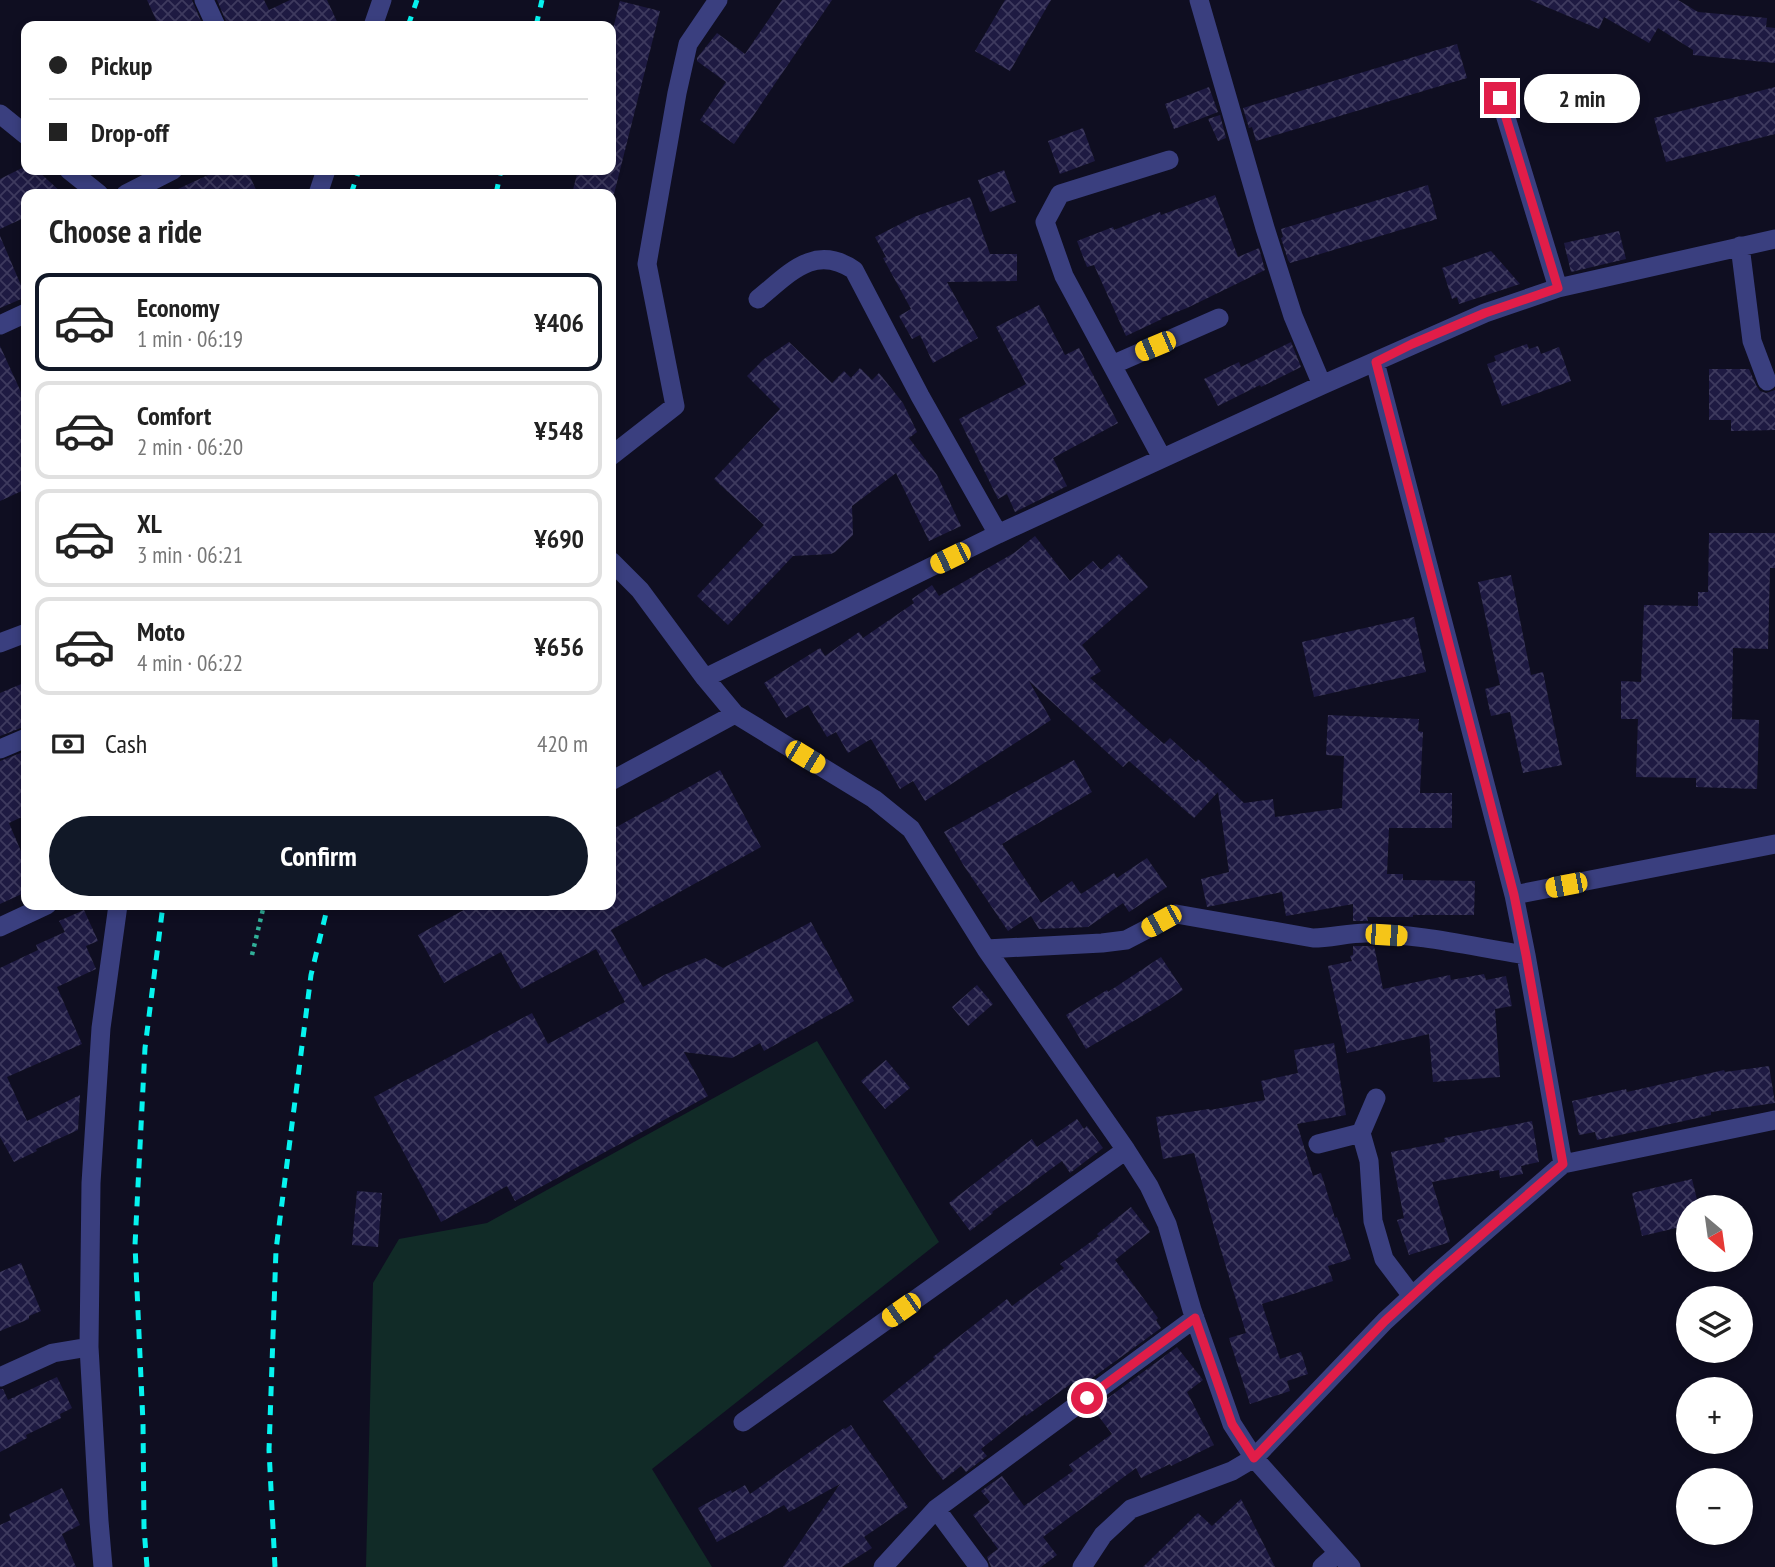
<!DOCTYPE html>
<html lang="en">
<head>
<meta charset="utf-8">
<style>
	body { margin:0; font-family:"PT Sans Narrow",sans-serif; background:#f6f6f6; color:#222; height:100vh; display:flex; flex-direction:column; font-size:26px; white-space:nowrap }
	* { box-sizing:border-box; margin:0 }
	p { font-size:23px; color:#767676 }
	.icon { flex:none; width:38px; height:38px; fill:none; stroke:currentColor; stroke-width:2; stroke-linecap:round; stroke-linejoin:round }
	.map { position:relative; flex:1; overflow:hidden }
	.sheet { position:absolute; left:21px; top:189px; width:595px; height:721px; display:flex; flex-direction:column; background:#fff; border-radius:14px; box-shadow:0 4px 10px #0003 }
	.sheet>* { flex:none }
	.hud { position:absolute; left:21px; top:21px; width:595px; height:154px; border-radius:14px; box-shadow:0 4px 10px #0003; display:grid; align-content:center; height:154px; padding:0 28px; background:#fff }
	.needle { width:46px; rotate:151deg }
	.controls { position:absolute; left:1676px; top:1195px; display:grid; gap:14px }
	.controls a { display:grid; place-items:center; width:77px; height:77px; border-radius:50%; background:#fff; box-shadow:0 4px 10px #0003; font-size:35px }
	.end { position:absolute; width:32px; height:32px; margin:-16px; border:9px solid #e11d48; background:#fff; box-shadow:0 0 0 4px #fff }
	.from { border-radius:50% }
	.bubble { position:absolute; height:49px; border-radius:24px; background:#fff; box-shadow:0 4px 10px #0003; font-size:23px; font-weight:800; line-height:49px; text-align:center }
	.car { position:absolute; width:21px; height:42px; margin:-21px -10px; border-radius:9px; box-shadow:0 0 5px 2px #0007; background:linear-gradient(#f5c518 24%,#345 0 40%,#f5c518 0 76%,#345 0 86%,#f5c518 0) }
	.hud b { display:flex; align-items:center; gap:24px; height:66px; font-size:26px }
	.hud b+b { border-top:2px solid #e0e0e0 }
	.hud i { width:18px; height:18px; background:#222 }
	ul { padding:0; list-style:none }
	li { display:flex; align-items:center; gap:21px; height:98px; margin:0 14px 10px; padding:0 14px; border:4px solid #e0e0e0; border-radius:14px }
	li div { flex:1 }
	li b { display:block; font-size:26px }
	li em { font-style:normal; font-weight:800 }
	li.selected { border-color:#111827 }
	li>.icon { width:63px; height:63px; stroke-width:1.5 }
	h2 { padding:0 28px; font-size:32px; line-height:84px }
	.pay { display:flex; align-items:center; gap:18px; height:77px; padding:0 28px; font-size:26px }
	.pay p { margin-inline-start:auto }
	.button { display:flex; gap:14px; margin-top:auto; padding:14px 28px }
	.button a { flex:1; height:80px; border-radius:42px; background:#111827; color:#fff; font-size:28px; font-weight:800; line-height:80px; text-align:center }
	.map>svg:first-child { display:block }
</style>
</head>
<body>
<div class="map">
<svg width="1775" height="1567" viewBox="0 0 1775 1567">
	<defs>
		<pattern id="building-cross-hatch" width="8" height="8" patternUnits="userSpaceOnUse" patternTransform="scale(1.75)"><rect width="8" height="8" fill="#1e1a42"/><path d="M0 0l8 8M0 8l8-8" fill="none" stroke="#3e3a5e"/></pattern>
	</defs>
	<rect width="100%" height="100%" fill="#0f0e21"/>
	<!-- pitch -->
	<path fill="#112b27" d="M817,1041l122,201 -287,227 60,98h-346l7,-284 26,-44 88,-16z"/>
	<!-- building -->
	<path fill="url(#building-cross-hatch)" d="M147,0h45l11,26h-44z
		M217,0h47l5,10 21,-10h37l12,26h-111z
		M782,0h50l-98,144 -34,-24 26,-38 -29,-21v-3l20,-25 28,21z
		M1005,0h46l-41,71 -35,-20z
		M1530,0h148l20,12 69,6 -1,9 9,1v35l-82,-8v-5l-35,-22 -9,15 -45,-26 -5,12z
		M620,1l40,10 -46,183h-42l6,-24h33v-133z
		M1457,44l10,34 -211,63 -4,-14 -3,1 -6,-20z
		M1209,87l9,25 -44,17 -9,-25z
		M1775,87v47l-109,28 -12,-44z
		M1220,115l6,23 -8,3 -10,-22z
		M1083,128l12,33 -35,13 -12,-33z
		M26,166v4h11l26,24h-37v23l-26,12v-50z
		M219,170h28l11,24h-91z
		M1004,170l12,32 -26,10 -12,-32z
		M1428,185l9,34 -147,44 -2,-3 -7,-22 2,-1 -2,-8z
		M1215,195l23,62 21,-9 6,22 -78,38 -26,10 1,1 -36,17 -32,-71 -7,2 -10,-26 36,-14 1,3 46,-18 1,3z
		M970,197l20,57h27v27l-70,1 31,56 -45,25 -13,-28 -8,4 -13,-23 12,-7 -28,-51 3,-1 -11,-20 39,-20z
		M1619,231l7,28 -55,13 -7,-29z
		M0,236l26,61 -26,11z
		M1491,251l29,33 -61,20 -2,-7 -5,2 -10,-31z
		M1039,305l26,50 14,-7 39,75 -65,35 14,28 -52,26 -8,-18 -9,5 -39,-80 67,-35 -30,-57z
		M789,342l43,41 12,-12 7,7 9,-10 12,12 7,-7 24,30 14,29 -8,6 28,37 24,51 -32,15 -33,-68 -44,33 1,29 -18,17 -4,2 -38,2 -65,69 -31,-29 67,-71 -50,-46 66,-70 -33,-33 17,-17z
		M1291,342l10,25 -40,20 -1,-2 -42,21 -14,-27 35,-17 2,5z
		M1527,344l2,5 9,-3 3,8 18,-7 12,34 -69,25 -15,-42 9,-3 -2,-5z
		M0,346l26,57v86l-26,12z
		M1709,369h40l7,16 4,6 6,2 9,-3v40l-44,1v-11h-22z
		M1709,533h66v35h-5l-2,81 -35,-1 -1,71 27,1 -2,69 -61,-2v-9l-60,-1 2,-58h-17v-38l20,1 3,-77 54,1v-14h10z
		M1035,536l35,45 23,-20 8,9 18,-16 29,33 -66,58 19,26 -11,7 74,66 6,-6 26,24 2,-3 46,44 29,-4 2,18 67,-9 2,-52 -18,-1 2,-40 91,4 -1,12 5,1 -3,61h32v35h-63l-2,46h16v6l72,1 -1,34h-61v2h-46l1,4h-15v-17l-67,12 -4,-24 -75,15 -6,-28 28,-7 -11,-80 -24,26 -65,-57 -6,6 -94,-86 22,39 -126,81 -12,-20 -13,8 -29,-50 -23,14 -12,-21 -9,5 -19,-32 -22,13 -22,-35 56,-35 5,8 34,-24 4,6 51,-35 -2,-4 20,-14 7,11 75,-43z
		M1511,575l20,100 12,-3 19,93 -39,8 -13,-61 -19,4 -6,-27 15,-4 -22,-103z
		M1414,617l12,55 -112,25 -12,-55z
		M26,682v44l-26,10v-43z
		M26,751v64l-17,8 17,40v29l-26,12v-143z
		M1074,760l18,32 -90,52 39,59 31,-22 9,13 33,-21 3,5 30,-20 20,29 -38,25 -6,-9 -35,24 -49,2 -8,-13 -23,15 -44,-65 -20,-34z
		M720,770l41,77 -150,83 32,57 21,-12 41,-17 18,10 88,-46 43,79 -90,50 -4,-8 -28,15 -48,-6 24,44 -193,105 -8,-15 -66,36 -67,-125 158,-84 16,31 77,-42 -29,-53 -75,40 -20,-37 -57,31 -26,-48 55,-30h138v-75z
		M84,910l14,31 -12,5 10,23 -39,18 25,57 -75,33 20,44 53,-26 -2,35 -42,19 1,2 -23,11 -14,-25v-169l38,-18 -2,-5 29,-13 -6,-11z
		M1353,946h21l9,43 67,-14 1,5 33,-6 2,6 20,-4 6,30 -17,3 5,68 -67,5 -4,-48 -82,19 -19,-87 24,-5 -2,-5 3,-1z
		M1161,957l22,33 -24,16 -73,43 -20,-34 41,-25 1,2z
		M977,985l16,19 -25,22 -16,-19z
		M1334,1043l12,72 -49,9 16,52 8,-3 14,45 2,-1 14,42 -23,7 5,15 -71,23 18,55 21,-7 7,22 -21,7 3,10 -40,13 -21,-66 17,-5 -32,-106 -20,-74 -31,6 -7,-42 53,-8 1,1 55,-10 -4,-19 37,-8 -4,-23z
		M886,1060l24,28 -25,21 -24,-28z
		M1769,1066l6,37 -64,9v3l-114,25 -2,-8 -16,3 -7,-34 54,-12 1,3 97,-22 1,2z
		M1077,1119l7,10 3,-3 16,22 -33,25 -8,-12 -70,51 1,1 -23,18 -21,-28 83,-64 5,8z
		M1532,1121l7,41 -18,4 2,8 -23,4 -1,-8 -67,12 18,60 -41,13 -12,-35 7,-2 -13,-66 54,-10 -1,-4z
		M1692,1179l7,29h-10v17l-47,11 -10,-43z
		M357,1191l25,2 -4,54 -26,-2z
		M1131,1207l19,25 -35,28 43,58 -2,2 5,8 -84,61 -5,-6 -46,33 -1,-2 -44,35 6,7 -21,16 -5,-6 -18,14 -60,-79 52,-42 -2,-2 74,-58 5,7 52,-38 -4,-4 39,-28 -2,-2z
		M21,1263l20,48 -12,5v3l-29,12v-59z
		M1177,1347l26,33 -16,12 27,53 -43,21 -1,-2 -29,14 -5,-10 -93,69 14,18 -16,12h-50l-4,-10 11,-8 -25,-34 17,-13 -9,-11 21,-15 22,30 49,-35 -4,-6 43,-31 -19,-25z
		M57,1377l15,31 -12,6 1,4 -35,17 1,3 -27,14v-63h3l5,11z
		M851,1425l57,82 -44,30 8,11 -30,19h-59l57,-83 -51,28 -5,-7 -67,37 -19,-34 33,-18 1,3 13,-8 5,9 94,-66 1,1z
		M62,1488l18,37 -18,9 14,33h-76v-42l11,-5 -2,-6z
		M1241,1499l34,68h-132l55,-54 14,13z"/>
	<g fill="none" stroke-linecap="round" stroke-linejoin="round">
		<!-- path -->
		<path stroke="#31b099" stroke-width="4.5" stroke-dasharray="3.5 5" stroke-linecap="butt" d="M252,955l12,-50"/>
		<!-- minor -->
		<path stroke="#3a3f7f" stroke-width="19" d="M204,0l12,26
			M1199,0l66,228 28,88 29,69
			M373,26l9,-26
			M1500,98l58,190
			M0,114l26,21
			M69,170l30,24
			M126,194l47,-24
			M318,194l8,-24
			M1740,246l12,95 15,40
			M758,299c31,-25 56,-56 96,-29l66,126 78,138
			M0,325l26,-12
			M1375,362l139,533 12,60 37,209
			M1112,365l107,-47
			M611,456l64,-50 -28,-142 30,-171 11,-49 30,-44
			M1162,458l-98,-182 -19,-54 15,-28 109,-34
			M611,561l29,29 65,88 30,36 139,85 37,30 75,120 140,201 23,36 18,38 25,86 40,114 22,34 97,109
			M0,643l26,-10
			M705,678l293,-144 324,-149 163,-72 73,-25 217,-49
			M0,749l26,-11
			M611,781l124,-67
			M1514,895l261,-51
			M0,927l47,-22
			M986,949l116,-6 24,-3 50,-26 137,24c18,0 35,-5 53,-5 54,1 108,14 160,22
			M1376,1098l-15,35 8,28 4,60 11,38 28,37
			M1318,1144l43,-11
			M0,1377l53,-24 36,-6
			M743,1422l383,-272
			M936,1509l43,58
			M103,1567l-4,-46 -10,-174 2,-164 10,-155 17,-123
			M883,1567l53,-58 259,-191
			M1082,1567l21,-32 28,-26 101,-38 22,-13 131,-137 50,-46 128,-111 212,-44
			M1322,1567l16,-14"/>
		<!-- rail -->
		<path stroke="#06f3ef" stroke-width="5" stroke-dasharray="10 9" stroke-linecap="butt" d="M408,26l9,-26
			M536,26l6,-26
			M351,194l8,-24
			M496,194l5,-24
			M147,1567l-3,-39 -1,-105 -8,-178 10,-197 18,-143
			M275,1567l-6,-117 7,-200 35,-275 17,-70"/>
	</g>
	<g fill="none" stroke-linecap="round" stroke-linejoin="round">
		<!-- route -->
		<path stroke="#e11d48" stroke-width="9" d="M1087,1398l108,-80 37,106 22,34 131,-137 50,-46 128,-111 -37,-209 -12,-60 -138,-533 36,-18 73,-31 73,-25 -58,-190"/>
	</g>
</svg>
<div class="controls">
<a><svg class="needle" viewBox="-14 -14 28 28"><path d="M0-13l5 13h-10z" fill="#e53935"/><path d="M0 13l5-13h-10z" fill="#767676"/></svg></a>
<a><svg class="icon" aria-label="layers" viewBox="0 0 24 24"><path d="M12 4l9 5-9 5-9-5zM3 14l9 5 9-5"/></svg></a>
<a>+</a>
<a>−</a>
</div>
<i class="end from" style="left:1087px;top:1398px"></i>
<i class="end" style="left:1500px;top:98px"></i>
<div class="bubble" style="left:1524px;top:74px;width:116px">2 min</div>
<i class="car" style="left:1155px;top:346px;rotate:247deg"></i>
<i class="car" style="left:950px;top:558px;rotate:244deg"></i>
<i class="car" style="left:805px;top:757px;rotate:121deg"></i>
<i class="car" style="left:1566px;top:885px;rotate:259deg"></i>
<i class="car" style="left:1161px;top:921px;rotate:241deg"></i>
<i class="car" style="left:1386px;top:935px;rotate:94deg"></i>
<i class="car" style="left:901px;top:1310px;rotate:235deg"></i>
<div class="hud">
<b><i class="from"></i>Pickup</b>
<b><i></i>Drop-off</b>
</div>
<section class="sheet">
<h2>Choose a ride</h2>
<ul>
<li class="selected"><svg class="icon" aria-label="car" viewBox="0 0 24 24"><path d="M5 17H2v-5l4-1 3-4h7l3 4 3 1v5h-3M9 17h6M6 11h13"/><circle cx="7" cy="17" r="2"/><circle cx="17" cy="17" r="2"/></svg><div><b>Economy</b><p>1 min · 06:19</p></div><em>¥406</em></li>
<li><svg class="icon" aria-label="car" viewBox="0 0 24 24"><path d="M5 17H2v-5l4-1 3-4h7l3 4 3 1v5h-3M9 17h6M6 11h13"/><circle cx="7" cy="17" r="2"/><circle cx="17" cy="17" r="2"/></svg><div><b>Comfort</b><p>2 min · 06:20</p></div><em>¥548</em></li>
<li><svg class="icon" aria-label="car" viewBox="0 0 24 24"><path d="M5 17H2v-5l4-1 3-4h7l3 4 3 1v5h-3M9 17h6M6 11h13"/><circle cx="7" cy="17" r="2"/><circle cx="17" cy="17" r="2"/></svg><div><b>XL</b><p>3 min · 06:21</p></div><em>¥690</em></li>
<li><svg class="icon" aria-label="car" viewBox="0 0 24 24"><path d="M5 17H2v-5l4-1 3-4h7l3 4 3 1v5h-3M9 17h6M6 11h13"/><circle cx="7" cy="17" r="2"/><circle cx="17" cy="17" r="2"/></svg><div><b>Moto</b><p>4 min · 06:22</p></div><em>¥656</em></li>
</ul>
<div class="pay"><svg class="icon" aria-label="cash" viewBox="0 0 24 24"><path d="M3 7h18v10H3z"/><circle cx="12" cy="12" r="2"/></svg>Cash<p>420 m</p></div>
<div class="button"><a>Confirm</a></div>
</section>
</div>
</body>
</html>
